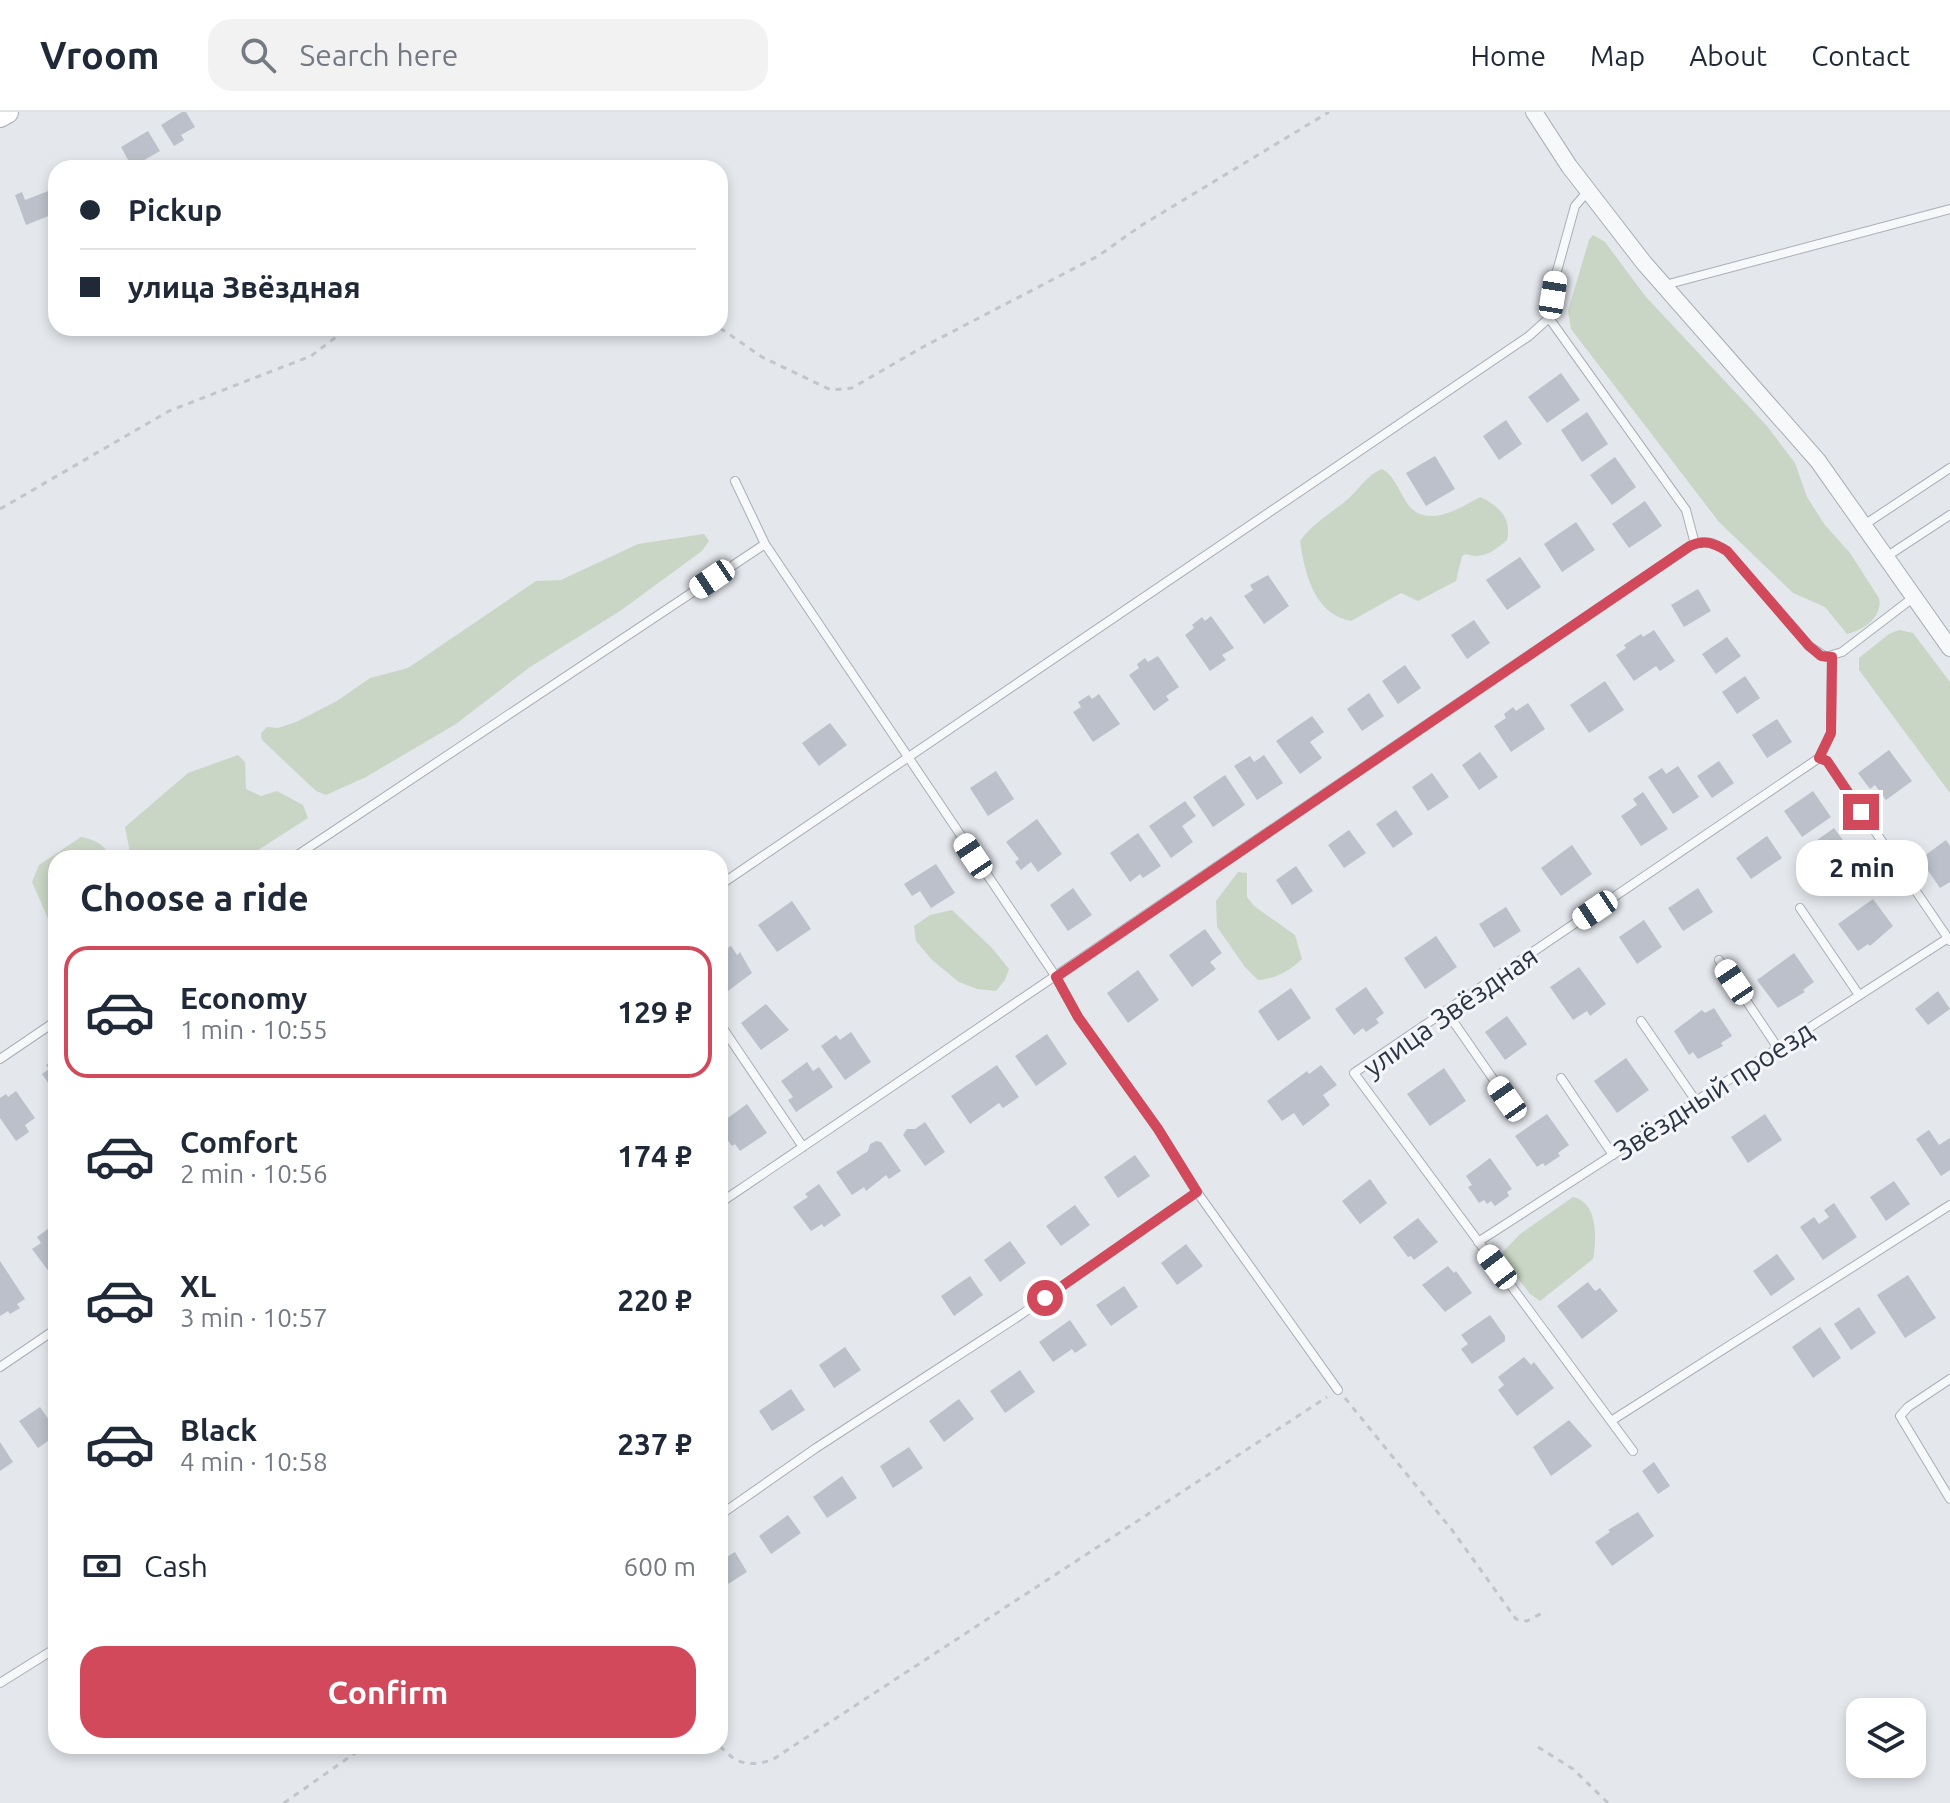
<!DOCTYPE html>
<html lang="en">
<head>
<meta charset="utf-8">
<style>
	body { margin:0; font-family:Ubuntu,sans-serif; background:#f2f2f3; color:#1f2937; height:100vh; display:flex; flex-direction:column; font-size:30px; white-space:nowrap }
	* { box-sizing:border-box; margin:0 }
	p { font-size:26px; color:#747a83 }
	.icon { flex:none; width:44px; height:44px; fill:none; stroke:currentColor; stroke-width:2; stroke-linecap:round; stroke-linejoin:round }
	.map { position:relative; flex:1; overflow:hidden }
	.panel { position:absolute; left:48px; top:738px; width:680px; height:904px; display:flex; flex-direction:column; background:#fff; border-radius:24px; box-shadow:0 4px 12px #0003 }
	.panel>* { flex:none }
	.top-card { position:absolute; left:48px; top:48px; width:680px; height:176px; border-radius:24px; box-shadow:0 4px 12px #0003; display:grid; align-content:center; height:176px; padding:0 32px; background:#fff }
	.controls { position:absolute; left:1846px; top:1586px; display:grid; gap:16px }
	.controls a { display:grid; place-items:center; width:80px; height:80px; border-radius:16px; background:#fff; box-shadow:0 4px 12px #0003; font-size:40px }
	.end { position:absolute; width:36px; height:36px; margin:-18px; border:10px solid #d1495b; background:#fff; box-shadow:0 0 0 4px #fff }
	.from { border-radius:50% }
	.bubble { position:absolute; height:56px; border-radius:24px; background:#fff; box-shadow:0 4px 12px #0003; font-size:26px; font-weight:700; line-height:56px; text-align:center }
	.car { position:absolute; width:24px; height:48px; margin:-24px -12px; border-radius:10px; box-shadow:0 0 6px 2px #0007; background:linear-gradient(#fff 24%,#345 0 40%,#fff 0 76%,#345 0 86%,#fff 0) }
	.top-card b { display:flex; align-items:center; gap:28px; height:76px; font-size:30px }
	.top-card b+b { border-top:2px solid #e0e1e3 }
	.top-card i { width:20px; height:20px; background:#1f2937 }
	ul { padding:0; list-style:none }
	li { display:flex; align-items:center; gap:24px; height:132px; margin:0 16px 12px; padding:0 16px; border:4px solid transparent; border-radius:24px }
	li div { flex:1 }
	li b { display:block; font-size:30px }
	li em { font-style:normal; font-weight:700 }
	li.on { border-color:#d1495b }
	li>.icon { width:72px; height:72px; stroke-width:1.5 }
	h2 { padding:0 32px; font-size:36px; line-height:96px }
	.pay { display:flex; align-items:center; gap:20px; height:88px; padding:0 32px; font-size:30px }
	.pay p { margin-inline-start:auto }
	.primary-button { display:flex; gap:16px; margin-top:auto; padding:16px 32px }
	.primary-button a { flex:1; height:92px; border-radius:24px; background:#d1495b; color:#fff; font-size:32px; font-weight:700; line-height:92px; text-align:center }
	header { display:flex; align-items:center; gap:48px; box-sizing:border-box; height:112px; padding:0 40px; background:#fff; border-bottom:2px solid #e0e1e3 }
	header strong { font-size:38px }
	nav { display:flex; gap:44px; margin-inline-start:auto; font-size:28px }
	.search { width:560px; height:72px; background:#f2f2f3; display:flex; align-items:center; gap:20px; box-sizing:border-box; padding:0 28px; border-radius:24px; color:#747a83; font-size:30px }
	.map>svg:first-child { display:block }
</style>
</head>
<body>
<header>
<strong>Vroom</strong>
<div class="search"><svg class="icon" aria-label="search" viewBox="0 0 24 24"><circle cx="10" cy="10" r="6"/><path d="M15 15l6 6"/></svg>Search here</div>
<nav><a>Home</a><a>Map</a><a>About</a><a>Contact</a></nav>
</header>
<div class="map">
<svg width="1950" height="1691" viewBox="0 0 1950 1691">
	<rect width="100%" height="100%" fill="#e4e7ec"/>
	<!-- green -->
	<path fill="#c9d6c5" d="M1593,123l12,7 41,55 121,129 28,37 12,34 18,28 25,28 29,45c4,19 -15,32 -32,36l-22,-27 -32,-14 -74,-71 -148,-193 -3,-18 21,-71z
		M1382,357c12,7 16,19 23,31 18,31 52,10 75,-3 19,9 32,21 27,43 -13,11 -24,20 -41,14l-4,2 -6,25 -38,20 -17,-8 -50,28c-37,-7 -46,-47 -51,-80 13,-18 31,-28 48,-42 11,-10 19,-24 34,-30z
		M704,422l5,7 -7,10 -82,60 -90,56 -74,57 -90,53 -40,18 -10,-4 -54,-51 -1,-7 6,-6 11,1 18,-6 41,-21 33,-23 38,-10 128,-87 25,-1 77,-36z
		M1899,518l14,3 37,49v111l-91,-123v-12l30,-24z
		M238,643l7,7 1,27 15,7 16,-5 26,14 5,13 -62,40h-115l-6,-31 63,-54z
		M81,725c15,3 23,7 30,21h-55v88l-6,-23 -18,-41 7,-17z
		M1238,760l9,1v24l7,9 41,29 7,24c-14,13 -25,19 -44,21l-13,-13 -28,-40 -1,-26z
		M952,798l40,38 17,21 -4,11 -9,11 -19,-2 -18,-7 -27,-22 -16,-19 -2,-15 16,-11z
		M1573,1085c25,5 24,42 20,62l-53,42 -10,-7 -30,-39 20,-21z"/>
	<!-- building -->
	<path fill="#bbc0ca" d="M182,0h4l9,15 -14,8 3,5 -10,6 -13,-21z
		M148,19l12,20 -28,16 -11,-20z
		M56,76v25l-30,12 -11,-30 7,-3 3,8z
		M1561,261l19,27 -33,23 -19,-26z
		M1587,300l21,32 -26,18 -21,-32z
		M1506,308l16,24 -23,16 -16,-24z
		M1435,344l20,33 -29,17 -20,-33z
		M1615,345l21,30 -24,18 -22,-30z
		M1645,389l17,25 -33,22 -17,-24z
		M1576,410l19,28 -33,22 -18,-28z
		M1520,445l21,30 -34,23 -21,-30z
		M1268,463l21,31 -25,18 -20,-28 9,-6 -3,-5z
		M1698,477l13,22 -27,16 -13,-22z
		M1211,504l23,32 -12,7 4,5 -16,11 -25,-36 9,-7 -2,-3 10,-8 3,4z
		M1474,508l16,23 -23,16 -16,-24z
		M1654,518l21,31 -15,10 -4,-5 -22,15 -18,-26 10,-7 -2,-3 17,-11 2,3z
		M1727,525l14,19 -25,18 -14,-20z
		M1158,544l21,31 -13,9 3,4 -15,11 -25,-36 10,-7 -2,-4 8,-6 3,4z
		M1405,553l16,23 -23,16 -16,-23z
		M1745,564l15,22 -23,16 -15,-22z
		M1605,569l19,29 -35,23 -19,-28z
		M1369,581l15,23 -22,15 -15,-22z
		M1099,582l21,30 -27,18 -20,-30 8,-5 -3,-5 11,-7 3,4z
		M1528,591l17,26 -34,23 -17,-26 12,-8 -2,-4 9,-7 3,4z
		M1312,604l12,16 -14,10 12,16 -22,16 -24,-33z
		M1777,607l15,23 -25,16 -15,-23z
		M830,611l17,22 -28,21 -17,-23z
		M1889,638l23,31 -26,19 -11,-15 -5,4 -12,-16z
		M1480,640l18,25 -19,13 -17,-25z
		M1264,643l19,28 -26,17 -23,-34 16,-10 4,6z
		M1719,649l15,22 -22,15 -15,-22z
		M1678,654l21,31 -26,17 -25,-37 14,-9 4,6z
		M996,659l18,28 -26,17 -18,-28z
		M1432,661l17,24 -21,14 -16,-24z
		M1225,663l20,30 -32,22 -20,-30z
		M1813,679l18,26 -29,20 -18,-26z
		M1643,680l25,37 -27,17 -20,-30 16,-11 -4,-6z
		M1185,689l11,15 -14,10 11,16 -22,16 -22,-32z
		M1396,698l17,24 -20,14 -17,-24z
		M1037,707l25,35 -24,18 -7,-10 -10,8 -6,-8 4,-3 -13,-17z
		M1834,716l20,27 -28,21 -20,-28z
		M1349,718l17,23 -22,15 -16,-23z
		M1138,721l23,33 -18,12 -3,-4 -10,8 -20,-29z
		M1767,724l15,22 -31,21 -15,-21z
		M1946,728l4,6v36l-10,6 -20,-29z
		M1572,733l20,29 -31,22 -20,-28z
		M936,752l19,29 -24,15 -11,-17 -8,5 -8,-12z
		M1296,754l17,25 -21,14 -16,-25z
		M1073,776l19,27 -24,16 -18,-26z
		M1698,776l15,24 -30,19 -15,-23z
		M1873,787l20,27 -23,20 -2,-2 -10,7 -20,-27z
		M792,789l19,28 -34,23 -19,-27z
		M1506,795l15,24 -27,17 -15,-24z
		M1644,808l18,27 -25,17 -18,-27z
		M1205,817l17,24 -12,9 6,7 -24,18 -23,-32z
		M1436,824l21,31 -32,22 -21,-31z
		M731,834l6,9 3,-3 12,21 -28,21 -4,-6v-35z
		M1794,841l20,29 -11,8 2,2 -27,16 -21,-28z
		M1579,855l27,37 -16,12 -3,-5 -14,9 -23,-33z
		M1138,858l21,30 -31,23 -21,-30z
		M1366,875l18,26 -8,6 3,4 -13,9 -3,-4 -9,7 -19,-26z
		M1291,876l20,30 -33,23 -20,-30z
		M1938,879l12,18 -22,16 -13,-16z
		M766,892l23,26 -28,20 -20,-27z
		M1714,896l18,28 -11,7 2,3 -25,13 -5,-7 -4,3 -15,-24 28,-21 3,3z
		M1507,904l20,28 -22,16 -20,-28z
		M851,920l20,30 -26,18 -24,-34 15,-11 4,5z
		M1047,922l20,30 -31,22 -21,-30z
		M56,946v36l-14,-20 7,-5 -3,-4z
		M1626,946l23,32 -32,23 -23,-32z
		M807,950l6,9 6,-4 14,20 -37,25 -8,-12 5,-3 -12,-16z
		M997,953l22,32 -16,11 -4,-5 -29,21 -19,-28z
		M1321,953l16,20 -14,10 7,10 -27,21 -9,-13 -12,8 -15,-20 40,-30 2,3z
		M1444,956l22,33 -36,25 -23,-32z
		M16,979l19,27 -10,7 4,7 -13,9 -16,-23v-20l6,-4 2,3z
		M747,992l20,29 -27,18 -5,-7 -3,2 -8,-11 3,-3 -6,-9z
		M1547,1002l22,31 -11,8 2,3 -15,10 -2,-3 -6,4 -22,-31z
		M1765,1002l17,26 -34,23 -17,-26z
		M925,1010l20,30 -20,14 -22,-31 4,-6h8z
		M1929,1018l10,15 11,-7v32l-9,6 -25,-37z
		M876,1029l5,1 20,29 -12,8 -3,-4 -20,16 -2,-4 -12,8 -16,-23 32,-21 2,-7z
		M1135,1043l15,21 -32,22 -14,-21z
		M1490,1046l22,31 -5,3 2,4 -14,10 -4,-5 -4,3 -3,-4 -5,3 -11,-16 4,-2 -6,-9z
		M1370,1067l17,24 -27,21 -18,-23z
		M1894,1069l16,23 -24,17 -16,-24z
		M819,1072l22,31 -17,12 -2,-3 -11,7 -18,-24 15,-10 -3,-3z
		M1834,1091l23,34 -34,23 -23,-33 14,-10 5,7 10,-7 -5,-7z
		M1075,1093l15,20 -29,21 -15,-20z
		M1418,1106l20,24 -24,18 -3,-4 -3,1 -15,-20z
		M52,1114l4,5v44l-3,2 -21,-28 9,-6 -4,-6z
		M1010,1129l16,22 -26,19 -16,-22z
		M1186,1132l17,22 -26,19 -16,-22z
		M1777,1142l18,25 -24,17 -18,-25z
		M0,1149l25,38 -8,5 3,4 -10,6 -2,-3 -8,5z
		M1448,1154l6,7 2,-2 16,22 -27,19 -23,-27z
		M1908,1163l28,43 -31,20 -28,-43z
		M970,1164l13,19 -29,21 -13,-20z
		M1588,1170l7,9 5,-3 18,23 -36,28 -25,-33z
		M1124,1174l14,21 -27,19 -15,-21z
		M1859,1195l17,26 -25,17 -17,-26z
		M1490,1203l15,21v5l-33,23 -11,-15 7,-5 -7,-9z
		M1070,1208l17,25 -12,8 -3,-4 -19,13 -14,-20z
		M1820,1215l21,31 -28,20 -21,-31z
		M845,1235l16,23 -27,18 -15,-23z
		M1524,1245l7,8 3,-3 20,26 -37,28 -19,-26 6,-5 -6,-8z
		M1020,1258l15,22 -30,21 -15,-22z
		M791,1277l14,21 -33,21 -13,-20z
		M959,1287l15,20 -30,23 -15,-21z
		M40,1295l16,23v5l-18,13 -19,-27z
		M1569,1308l23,26 -41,30 -18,-29z
		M0,1330l13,20 -13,9z
		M909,1335l14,21 -30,20 -13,-22z
		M1654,1350l16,24 -12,8 -16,-23z
		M842,1364l15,22 -30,20 -14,-21z
		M1638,1400l16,24 -42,30 -17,-24 15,-10 -2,-2z
		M788,1403l13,18 -30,21 -12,-18z
		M735,1440l12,20 -27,17v-28z"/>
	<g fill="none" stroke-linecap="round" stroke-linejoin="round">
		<defs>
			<path id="lane" d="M1665,173l285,-76
				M1549,206l137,192 9,34
				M735,369l30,63 291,433 22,40 80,112 39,63 141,198
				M1864,413l86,-57
				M1886,445l64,-42
				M1819,646l8,3 123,180
				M293,746l472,-314
				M720,773l809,-549 20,-18 8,-47 18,-65 13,-15
				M1800,796l59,87
				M1719,848l59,88
				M1446,899l61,88
				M1641,909l55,80
				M720,912l83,123
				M0,947l56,-38
				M1561,966l52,77
				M720,1091l970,-657c14,-7 23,-4 37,5l82,95 17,11 16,-5 72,-55
				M1478,1130l470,-304
				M0,1255l56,-38
				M1950,1267l-42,28 -8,9 50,83
				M1611,1309l339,-216
				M1633,1339l-279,-378 465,-315 12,-25 1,-76
				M720,1403l96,-67 203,-132 178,-124
				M0,1571l56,-35"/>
			<path id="street" d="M1534,0l35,54 75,97 174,198 132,187"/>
			<path id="secondary" d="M0,4l7,-4"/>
		</defs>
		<!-- lane casing -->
		<use href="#lane" stroke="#a9aeb7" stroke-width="10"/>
		<!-- street casing -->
		<use href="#street" stroke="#a9aeb7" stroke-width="18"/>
		<!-- secondary casing -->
		<use href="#secondary" stroke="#a9aeb7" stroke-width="24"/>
		<!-- path -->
		<path stroke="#c2c5cb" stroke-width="3" stroke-dasharray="6 6" stroke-linecap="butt" d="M720,216l42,29 69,33 21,-2 69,-40 177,-92 44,-31 187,-113
			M0,397l169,-98 142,-55 37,-28
			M1345,1286l107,132 64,89 11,2 19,-10
			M720,1634c16,18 28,21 52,14l555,-363
			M1538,1635l35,22 35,34
			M284,1691l81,-57"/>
		<!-- lane -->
		<use href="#lane" stroke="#f7f8fa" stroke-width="8"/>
		<!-- street -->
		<use href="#street" stroke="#f7f8fa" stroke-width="16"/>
		<!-- secondary -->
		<use href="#secondary" stroke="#fff" stroke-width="22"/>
	</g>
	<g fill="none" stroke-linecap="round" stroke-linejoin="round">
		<!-- route -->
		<path stroke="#d1495b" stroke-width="10" d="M1045,1186l152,-106 -39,-63 -80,-112 -22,-40 634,-431c14,-7 24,-3 37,5l82,95 12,10 11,1 -1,76 -12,25 8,3 34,51"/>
	</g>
	<g text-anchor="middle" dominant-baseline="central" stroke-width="6" stroke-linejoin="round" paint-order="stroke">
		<!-- street labels -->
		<g font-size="28" fill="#2b3445" stroke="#f4f6f9">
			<text transform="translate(1450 899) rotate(-35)">улица Звёздная</text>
			<text transform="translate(1713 978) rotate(-33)">Звёздный проезд</text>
		</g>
	</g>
</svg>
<div class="controls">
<a><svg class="icon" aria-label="layers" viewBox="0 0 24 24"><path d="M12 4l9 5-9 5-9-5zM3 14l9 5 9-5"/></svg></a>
</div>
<i class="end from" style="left:1045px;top:1186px"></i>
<i class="end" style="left:1861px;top:700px"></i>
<div class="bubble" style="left:1796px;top:728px;width:132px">2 min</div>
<i class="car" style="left:1553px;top:183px;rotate:9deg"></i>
<i class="car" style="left:712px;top:467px;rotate:236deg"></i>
<i class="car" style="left:973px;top:744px;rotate:326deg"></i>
<i class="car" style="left:1595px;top:798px;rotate:236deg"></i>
<i class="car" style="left:1734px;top:870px;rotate:326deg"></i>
<i class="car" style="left:1507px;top:987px;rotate:325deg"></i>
<i class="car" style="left:1497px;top:1155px;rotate:323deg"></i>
<div class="top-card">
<b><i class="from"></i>Pickup</b>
<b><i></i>улица Звёздная</b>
</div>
<section class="panel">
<h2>Choose a ride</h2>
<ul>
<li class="on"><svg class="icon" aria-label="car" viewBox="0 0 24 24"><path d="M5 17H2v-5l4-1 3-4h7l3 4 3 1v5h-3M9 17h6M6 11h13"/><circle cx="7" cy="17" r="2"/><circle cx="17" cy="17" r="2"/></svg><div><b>Economy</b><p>1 min · 10:55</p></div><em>129 ₽</em></li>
<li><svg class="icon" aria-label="car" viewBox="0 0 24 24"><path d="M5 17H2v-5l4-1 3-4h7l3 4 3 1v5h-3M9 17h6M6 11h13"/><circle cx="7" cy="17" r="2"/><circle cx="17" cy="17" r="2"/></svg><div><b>Comfort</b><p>2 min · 10:56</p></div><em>174 ₽</em></li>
<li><svg class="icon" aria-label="car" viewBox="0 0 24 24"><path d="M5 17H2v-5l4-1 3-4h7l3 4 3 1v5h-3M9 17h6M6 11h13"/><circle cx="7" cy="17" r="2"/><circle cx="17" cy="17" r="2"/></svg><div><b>XL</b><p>3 min · 10:57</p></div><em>220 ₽</em></li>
<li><svg class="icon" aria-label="car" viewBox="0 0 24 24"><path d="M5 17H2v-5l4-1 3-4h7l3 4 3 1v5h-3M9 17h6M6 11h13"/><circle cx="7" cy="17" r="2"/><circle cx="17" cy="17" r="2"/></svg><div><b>Black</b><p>4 min · 10:58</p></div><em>237 ₽</em></li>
</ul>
<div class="pay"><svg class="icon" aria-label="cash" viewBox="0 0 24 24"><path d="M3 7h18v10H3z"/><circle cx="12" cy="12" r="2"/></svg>Cash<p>600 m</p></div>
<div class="primary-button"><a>Confirm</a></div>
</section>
</div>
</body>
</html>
